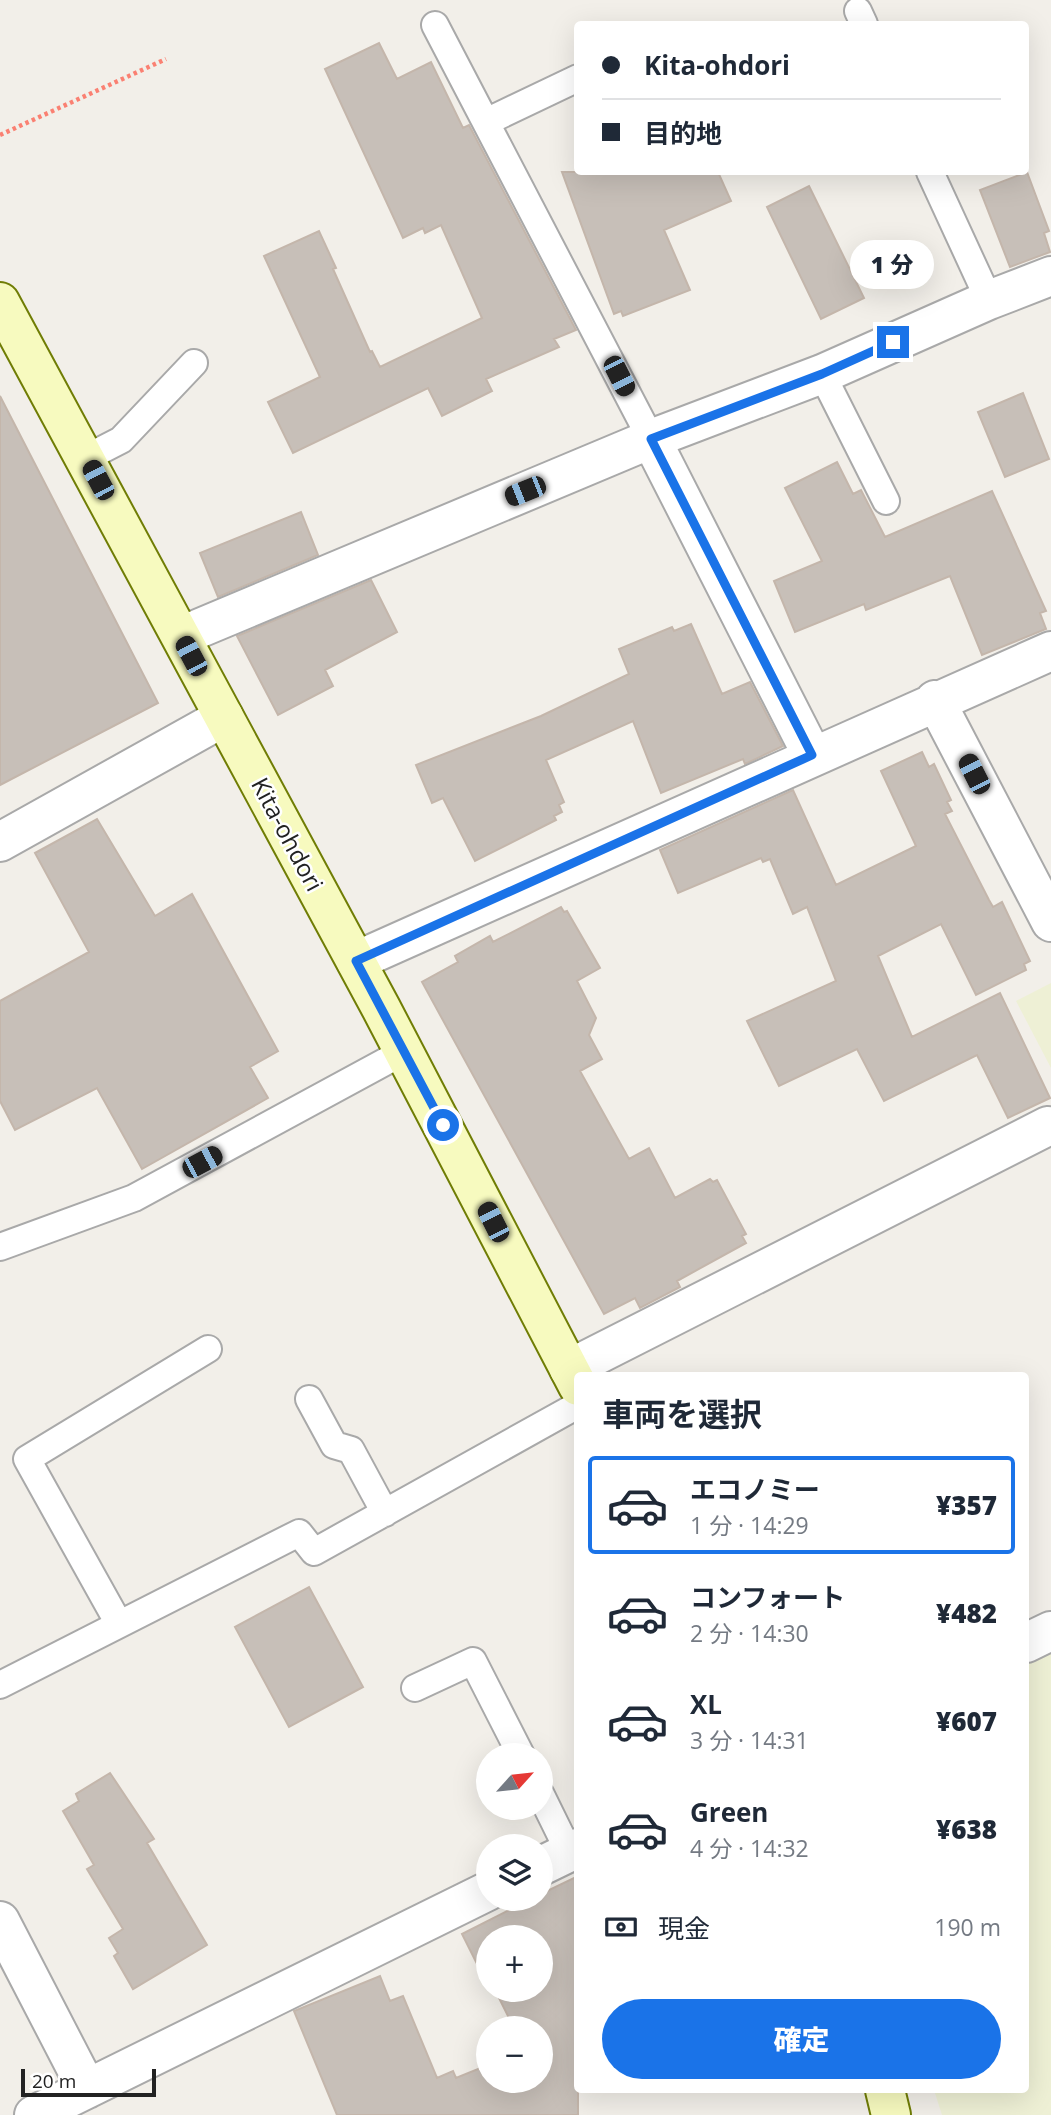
<!DOCTYPE html>
<html lang="ja">
<head>
<meta charset="utf-8">
<style>
	body { margin:0; font-family:"Open Sans","Noto Sans JP",sans-serif; background:#f2f2f3; color:#1f2937; height:100vh; display:flex; flex-direction:column; font-size:26px; white-space:nowrap }
	* { box-sizing:border-box; margin:0 }
	p { font-size:23px; color:#747a83 }
	.icon { flex:none; width:38px; height:38px; fill:none; stroke:currentColor; stroke-width:2; stroke-linecap:round; stroke-linejoin:round }
	.map { position:relative; flex:1; overflow:hidden }
	.sheet { position:absolute; left:574px; top:1372px; width:455px; height:721px; display:flex; flex-direction:column; background:#fff; border-radius:7px; box-shadow:0 7px 28px #0002 }
	.sheet>* { flex:none }
	.top-card { position:absolute; left:574px; top:21px; width:455px; height:154px; border-radius:7px; box-shadow:0 7px 28px #0002; display:grid; align-content:center; height:154px; padding:0 28px; background:#fff }
	.needle { width:46px; rotate:63deg }
	.controls { position:absolute; left:476px; top:1743px; display:grid; gap:14px }
	.controls a { display:grid; place-items:center; width:77px; height:77px; border-radius:50%; background:#fff; box-shadow:0 7px 28px #0002; font-size:35px }
	.scale { position:absolute; left:21px; bottom:18px; width:135px; box-sizing:border-box; padding-left:7px; border:4px solid #222; border-top:0; font-size:19px; line-height:24px; white-space:nowrap; color:#222; -webkit-text-stroke:5px #fff; paint-order:stroke }
	.end { position:absolute; width:32px; height:32px; margin:-16px; border:9px solid #1a73e8; background:#fff; box-shadow:0 0 0 4px #fff }
	.from { border-radius:50% }
	.bubble { position:absolute; height:49px; border-radius:24px; background:#fff; box-shadow:0 7px 28px #0002; font-size:23px; font-weight:800; line-height:49px; text-align:center }
	.car { position:absolute; width:21px; height:42px; margin:-21px -10px; border-radius:9px; box-shadow:0 0 5px 2px #0007; background:linear-gradient(#222 24%,#8ab4d8 0 40%,#222 0 76%,#8ab4d8 0 86%,#222 0) }
	.top-card b { display:flex; align-items:center; gap:24px; height:66px; font-size:26px }
	.top-card b+b { border-top:2px solid #e0e1e3 }
	.top-card i { width:18px; height:18px; background:#1f2937 }
	ul { padding:0; list-style:none }
	li { display:flex; align-items:center; gap:21px; height:98px; margin:0 14px 10px; padding:0 14px; border:4px solid transparent; border-radius:7px }
	li div { flex:1 }
	li b { display:block; font-size:26px }
	li em { font-style:normal; font-weight:800 }
	li.active { border-color:#1a73e8 }
	li>.icon { width:63px; height:63px; stroke-width:1.5 }
	h2 { padding:0 28px; font-size:32px; line-height:84px }
	.pay { display:flex; align-items:center; gap:18px; height:77px; padding:0 28px; font-size:26px }
	.pay p { margin-inline-start:auto }
	.action { display:flex; gap:14px; margin-top:auto; padding:14px 28px }
	.action a { flex:1; height:80px; border-radius:42px; background:#1a73e8; color:#fff; font-size:28px; font-weight:800; line-height:80px; text-align:center }
	.map>svg:first-child { display:block }
</style>
</head>
<body>
<div class="map">
<svg width="1051" height="2115" viewBox="0 0 1051 2115">
	<rect width="100%" height="100%" fill="#f2efe9"/>
	<!-- farmland -->
	<path fill="#eef0d5" d="M1051,983v85l-35,-67z
		M1051,1651v464h-109l-8,-25h92v-426z"/>
	<!-- building -->
	<path fill="#c7bfb8" stroke="#c4b6ab" stroke-width="2" d="M379,43l18,36 34,-17 32,66 6,-3 107,205 -22,9 5,8 -73,32 6,12 -50,25 -14,-28 -135,65 -25,-51 52,-25 -56,-121 55,-25 17,37 -3,1 37,83 2,-1 8,16 102,-49 -41,-93 -16,8 -2,-5 -20,10 -78,-169z
		M562,172h156l13,29 -67,29 26,60 -67,26 -2,-5 -7,3z
		M1027,172l22,59 -5,2 6,19 -40,15 -30,-77z
		M809,186l55,112 -43,21 -54,-112z
		M1023,393l26,66 -44,18 -27,-65z
		M0,396l158,307 -158,82z
		M837,462l16,32 8,-4 24,47 107,-46 54,120 -6,2 6,16 -64,26 -32,-79 -84,34 -2,-6 -69,28 -21,-51 48,-20 -37,-73z
		M301,512l17,43 -100,42 -18,-44z
		M371,580l26,52 -72,38 8,16 -55,29 -41,-79z
		M691,624l31,70 28,-12 33,64 -38,18 -2,-5 -82,34 -28,-72 -87,39 18,42 -5,3 3,7 -8,4 2,4 -81,41 -32,-63 -11,5 -16,-38 125,-49 88,-42 -10,-25 53,-22 2,4z
		M922,752l7,15 5,-3 17,36 -4,2 5,9 -7,3 44,86 4,7 9,-5 28,59 -6,3 2,6 -50,25 -35,-71 -63,32 34,81 88,-44 50,105 -42,20 -31,-63 -93,46 -27,-52 -78,37 -32,-65 89,-40 -29,-74 -14,7 -23,-55 -7,3 -2,-4 -83,35 -18,-43 133,-60 43,95 80,-39 -35,-75z
		M97,819l58,97 37,-22 86,157 -28,16 18,31 -126,71 -45,-81 -82,42 -15,-29v-100l89,-49 -54,-99z
		M561,907l3,5 3,-1 33,57 -23,13 19,37 -7,17 13,24 -22,12 49,88 20,-11 26,50 35,-19 3,3 4,-2 29,54 -4,2 4,7 -69,38 3,6 -40,21 -5,-10 -31,16 -182,-332 36,-20 -3,-6 35,-20 3,6z
		M309,1587l54,100 -74,40 -54,-100z
		M110,1773l44,66 -7,4 60,102 -74,44 -19,-33 4,-3 -9,-15 14,-9 -36,-60 7,-4 -31,-54 16,-10 -3,-7z
		M578,1876v239h-241l-43,-104 86,-35 10,25 13,-5 34,82 16,-7 3,7 32,-13v16h53v-53h-27l-19,-38h46v-53h-53v39l-7,-14 -4,2 -15,-30 69,-35h10v-5z"/>
	<g fill="none" stroke-linecap="round" stroke-linejoin="round">
		<defs>
			<path id="lane" d="M858,11l6,13
				M435,25l216,414
				M488,121l90,-43
				M930,172l59,128
				M822,374l64,127
				M86,458l35,-18 73,-77
				M0,1247l134,-49 271,-147
				M309,1399l25,46 17,5 34,63
				M119,1624l-92,-165 181,-110
				M0,1685l299,-152 15,19 264,-147
				M415,1688l58,-27 48,94
				M541,1795l28,57"/>
			<path id="street" d="M651,439l161,316
				M181,636l470,-197 171,-65 167,-74 62,-24
				M935,700l116,222
				M0,842l224,-125
				M356,961l695,-310
				M569,1369l479,-243
				M1026,1643l25,-12
				M541,1866l37,-18
				M0,1921l87,168
				M34,2115l454,-224"/>
			<path id="secondary" d="M0,302l381,706 197,378
				M885,2090l6,25"/>
		</defs>
		<!-- lane casing -->
		<use href="#lane" stroke="#a9a9a9" stroke-width="30"/>
		<!-- street casing -->
		<use href="#street" stroke="#a9a9a9" stroke-width="42"/>
		<!-- secondary casing -->
		<use href="#secondary" stroke="#707d05" stroke-width="42"/>
		<!-- path -->
		<path stroke="#fa8072" stroke-width="4.5" stroke-dasharray="3.5 3.5" stroke-linecap="butt" d="M0,135l166,-76"/>
		<!-- lane -->
		<use href="#lane" stroke="#fff" stroke-width="26"/>
		<!-- street -->
		<use href="#street" stroke="#fff" stroke-width="38"/>
		<!-- secondary -->
		<use href="#secondary" stroke="#f7fabf" stroke-width="38"/>
	</g>
	<g fill="none" stroke-linecap="round" stroke-linejoin="round">
		<!-- route -->
		<path stroke="#1a73e8" stroke-width="9" d="M443,1125l-87,-164 456,-206 -161,-316 171,-65 71,-32"/>
	</g>
	<g text-anchor="middle" dominant-baseline="central" stroke-width="5" stroke-linejoin="round" paint-order="stroke">
		<!-- street labels -->
		<g font-size="24" fill="#222" stroke="#fff">
			<text transform="translate(288 834) rotate(62)">Kita-ohdori</text>
		</g>
	</g>
</svg>
<div class="controls">
<a><svg class="needle" viewBox="-14 -14 28 28"><path d="M0-13l5 13h-10z" fill="#e53935"/><path d="M0 13l5-13h-10z" fill="#747a83"/></svg></a>
<a><svg class="icon" aria-label="layers" viewBox="0 0 24 24"><path d="M12 4l9 5-9 5-9-5zM3 14l9 5 9-5"/></svg></a>
<a>+</a>
<a>−</a>
</div>
<div class="scale">20 m</div>
<i class="end from" style="left:443px;top:1125px"></i>
<i class="end" style="left:893px;top:342px"></i>
<div class="bubble" style="left:850px;top:240px;width:84px">1 分</div>
<i class="car" style="left:619px;top:376px;rotate:153deg"></i>
<i class="car" style="left:98px;top:480px;rotate:332deg"></i>
<i class="car" style="left:525px;top:491px;rotate:248deg"></i>
<i class="car" style="left:191px;top:656px;rotate:332deg"></i>
<i class="car" style="left:974px;top:774px;rotate:333deg"></i>
<i class="car" style="left:202px;top:1162px;rotate:62deg"></i>
<i class="car" style="left:493px;top:1222px;rotate:333deg"></i>
<div class="top-card">
<b><i class="from"></i>Kita-ohdori</b>
<b><i></i>目的地</b>
</div>
<section class="sheet">
<h2>車両を選択</h2>
<ul>
<li class="active"><svg class="icon" aria-label="car" viewBox="0 0 24 24"><path d="M5 17H2v-5l4-1 3-4h7l3 4 3 1v5h-3M9 17h6M6 11h13"/><circle cx="7" cy="17" r="2"/><circle cx="17" cy="17" r="2"/></svg><div><b>エコノミー</b><p>1 分 · 14:29</p></div><em>¥357</em></li>
<li><svg class="icon" aria-label="car" viewBox="0 0 24 24"><path d="M5 17H2v-5l4-1 3-4h7l3 4 3 1v5h-3M9 17h6M6 11h13"/><circle cx="7" cy="17" r="2"/><circle cx="17" cy="17" r="2"/></svg><div><b>コンフォート</b><p>2 分 · 14:30</p></div><em>¥482</em></li>
<li><svg class="icon" aria-label="car" viewBox="0 0 24 24"><path d="M5 17H2v-5l4-1 3-4h7l3 4 3 1v5h-3M9 17h6M6 11h13"/><circle cx="7" cy="17" r="2"/><circle cx="17" cy="17" r="2"/></svg><div><b>XL</b><p>3 分 · 14:31</p></div><em>¥607</em></li>
<li><svg class="icon" aria-label="car" viewBox="0 0 24 24"><path d="M5 17H2v-5l4-1 3-4h7l3 4 3 1v5h-3M9 17h6M6 11h13"/><circle cx="7" cy="17" r="2"/><circle cx="17" cy="17" r="2"/></svg><div><b>Green</b><p>4 分 · 14:32</p></div><em>¥638</em></li>
</ul>
<div class="pay"><svg class="icon" aria-label="cash" viewBox="0 0 24 24"><path d="M3 7h18v10H3z"/><circle cx="12" cy="12" r="2"/></svg>現金<p>190 m</p></div>
<div class="action"><a>確定</a></div>
</section>
</div>
</body>
</html>
